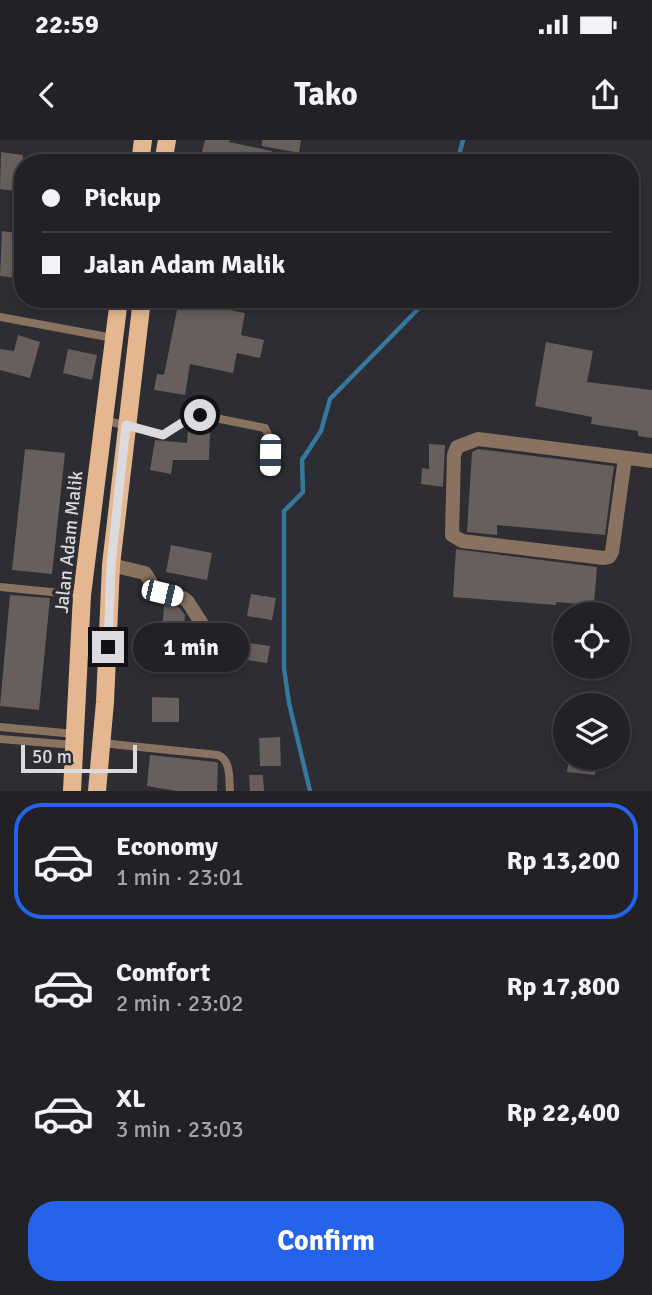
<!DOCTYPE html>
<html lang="en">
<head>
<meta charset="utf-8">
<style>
	body { margin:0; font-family:Signika,sans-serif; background:#2e2f32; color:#f1f3f6; height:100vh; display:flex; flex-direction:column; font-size:26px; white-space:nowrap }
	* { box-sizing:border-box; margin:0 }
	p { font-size:23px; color:#a2a4a7 }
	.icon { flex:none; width:38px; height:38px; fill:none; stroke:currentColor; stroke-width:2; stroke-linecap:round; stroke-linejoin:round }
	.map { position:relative; height:651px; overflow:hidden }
	.panel { display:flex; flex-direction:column; background:#222226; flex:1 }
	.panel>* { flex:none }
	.top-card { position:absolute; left:14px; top:14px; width:625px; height:154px; border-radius:28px; box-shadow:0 4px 10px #0003,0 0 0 2px #3f3f43; display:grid; align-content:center; height:154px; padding:0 28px; background:#222226 }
	.tools { position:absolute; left:553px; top:462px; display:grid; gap:14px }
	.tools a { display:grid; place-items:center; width:77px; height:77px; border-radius:50%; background:#222226; box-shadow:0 4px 10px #0003,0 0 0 2px #3f3f43; font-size:35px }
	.scale { position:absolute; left:21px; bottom:18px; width:116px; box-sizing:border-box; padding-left:7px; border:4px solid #dbdbdf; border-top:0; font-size:19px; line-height:24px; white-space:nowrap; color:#dbdbdf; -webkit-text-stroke:5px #2d2d33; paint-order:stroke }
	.end { position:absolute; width:32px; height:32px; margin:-16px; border:9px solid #dbdbdf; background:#111; box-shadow:0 0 0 4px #111 }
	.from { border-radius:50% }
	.bubble { position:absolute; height:49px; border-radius:24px; background:#222226; box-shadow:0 4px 10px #0003,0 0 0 2px #3f3f43; font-size:23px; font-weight:800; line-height:49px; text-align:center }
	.car { position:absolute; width:21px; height:42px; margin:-21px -10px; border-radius:9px; box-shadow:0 0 5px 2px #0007; background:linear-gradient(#fff 24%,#345 0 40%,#fff 0 76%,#345 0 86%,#fff 0) }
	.top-card b { display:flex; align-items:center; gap:24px; height:66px; font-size:26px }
	.top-card b+b { border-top:2px solid #3f3f43 }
	.top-card i { width:18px; height:18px; background:#f1f3f6 }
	ul { padding:12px 0 0; list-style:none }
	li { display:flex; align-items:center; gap:21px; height:116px; margin:0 14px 10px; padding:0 14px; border:4px solid transparent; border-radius:28px }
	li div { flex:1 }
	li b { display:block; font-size:26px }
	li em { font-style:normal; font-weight:800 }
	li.current { border-color:#2563eb }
	li>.icon { width:63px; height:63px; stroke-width:1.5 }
	.primary-button { display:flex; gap:14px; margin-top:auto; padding:14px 28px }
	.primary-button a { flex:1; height:80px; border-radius:28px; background:#2563eb; color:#fff; font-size:28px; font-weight:800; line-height:80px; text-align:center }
	.status { display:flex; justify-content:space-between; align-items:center; height:49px; padding:0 35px; background:#222226; direction:ltr }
	.status svg { height:19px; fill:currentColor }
	header { display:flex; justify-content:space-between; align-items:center; height:91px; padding:0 28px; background:#222226; font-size:32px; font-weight:800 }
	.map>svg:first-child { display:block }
</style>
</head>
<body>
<div class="status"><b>22:59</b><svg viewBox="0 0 49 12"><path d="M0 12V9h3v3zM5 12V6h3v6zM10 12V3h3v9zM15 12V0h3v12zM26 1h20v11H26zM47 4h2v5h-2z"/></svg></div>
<header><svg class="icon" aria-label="back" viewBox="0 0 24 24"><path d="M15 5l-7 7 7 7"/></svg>Tako<svg class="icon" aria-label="share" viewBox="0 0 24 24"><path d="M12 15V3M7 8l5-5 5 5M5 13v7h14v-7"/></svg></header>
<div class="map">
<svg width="652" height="651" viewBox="0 0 652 651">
	<rect width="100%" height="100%" fill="#2d2d33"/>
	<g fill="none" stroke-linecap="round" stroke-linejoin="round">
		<!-- stream -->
		<path stroke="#36779c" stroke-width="4.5" d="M457,23l6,-23
			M310,651l-21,-88 -5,-35v-157l19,-19 -1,-32 19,-29 9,-32 92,-94 1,-6"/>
	</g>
	<!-- building -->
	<path fill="#665f5c" d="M205,0h25l-1,2 43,9 -3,12h-70z
		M262,0h39l-2,13 -37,-7z
		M1,12l22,3v37l-23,-3z
		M2,91l21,3v45l-23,-3z
		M179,160l66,13 -4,22 23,5 -4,18 -23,-5 -4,20 -43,-9 -5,31 -31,-5 3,-16 7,1z
		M18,195l22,7 -10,36 -30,-8v-21l14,2z
		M546,202l47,9 -6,31 65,8v48l-14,-2v-5l-47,-7 1,-7 -57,-11z
		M68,209l29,6 -5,25 -29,-7z
		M188,290l22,1 -1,29h-36l-2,14 -21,-4 5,-30 32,3z
		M429,304l16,1 -2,42 -22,-3 1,-16 7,1z
		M25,309l40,4 -13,121 -40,-4z
		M478,309l136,17 -9,69 -108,-10v10l-30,-3 5,-80z
		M171,405l41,8 -5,27 -41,-8z
		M456,409l141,18 -3,38 -38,-3v3l-103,-8z
		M251,454l25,4 -4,22 -25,-4z
		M10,455l40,3 -11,112 -39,-4z
		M164,465l15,2 6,8 -3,49 -22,-1z
		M242,502l28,4 -3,17 -27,-4z
		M152,557l27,1v24h-27z
		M280,597l1,29h-21l-1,-28z
		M150,615l66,7 2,1 -1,28h-40l-30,-5z
		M569,618h28l-2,17 -28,-3z
		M249,635h14l1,16h-14z"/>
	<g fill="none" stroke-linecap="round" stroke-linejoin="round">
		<!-- service -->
		<path stroke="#897360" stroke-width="8" d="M0,177l113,21
			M104,280l59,15 25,-16 12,-4 65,13 5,11v32
			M0,447l82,8
			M0,587l75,7
			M0,599l74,6
			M101,603l117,12c13,5 11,24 12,36"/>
		<!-- minor -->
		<path stroke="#897360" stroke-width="14" d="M625,318l-13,94 -3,5 -5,1 -142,-17 -10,-6 2,-80 3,-8 21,-8 174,22
			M111,425l34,8 12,19 26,6 5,4 37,58"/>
		<!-- primary -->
		<path stroke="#e5b790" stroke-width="18" d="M140,23l3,-23
			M163,23l4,-23
			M72,651l10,-196 37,-296
			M97,651l8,-89 6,-137 31,-266"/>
	</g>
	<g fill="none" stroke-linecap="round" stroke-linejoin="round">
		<!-- route -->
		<path stroke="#dbdbdf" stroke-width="9" d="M108,507l3,-82 15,-140 37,10 25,-16 12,-4"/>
	</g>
	<g text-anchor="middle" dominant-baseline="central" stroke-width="7" stroke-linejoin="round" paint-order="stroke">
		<!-- street labels -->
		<g font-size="19" fill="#dbdbdf" stroke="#2d2d33">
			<text transform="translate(69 402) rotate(-84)">Jalan Adam Malik</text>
		</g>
	</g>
</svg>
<div class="tools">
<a><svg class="icon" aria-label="locate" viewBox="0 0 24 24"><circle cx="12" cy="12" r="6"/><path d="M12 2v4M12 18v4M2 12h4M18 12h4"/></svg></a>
<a><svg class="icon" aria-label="layers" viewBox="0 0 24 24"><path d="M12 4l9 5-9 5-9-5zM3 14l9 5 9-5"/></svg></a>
</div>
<div class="scale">50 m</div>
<i class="end from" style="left:200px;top:275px"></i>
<i class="end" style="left:108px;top:507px"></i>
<div class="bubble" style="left:133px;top:483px;width:116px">1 min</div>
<i class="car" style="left:270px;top:315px;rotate:181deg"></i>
<i class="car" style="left:162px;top:453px;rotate:103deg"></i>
<div class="top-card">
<b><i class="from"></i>Pickup</b>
<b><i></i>Jalan Adam Malik</b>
</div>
</div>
<section class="panel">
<ul>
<li class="current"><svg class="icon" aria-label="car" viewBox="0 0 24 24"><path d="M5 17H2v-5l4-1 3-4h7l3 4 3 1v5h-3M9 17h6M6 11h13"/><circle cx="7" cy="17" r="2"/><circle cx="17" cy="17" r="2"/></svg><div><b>Economy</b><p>1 min · 23:01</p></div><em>Rp 13,200</em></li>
<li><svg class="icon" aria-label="car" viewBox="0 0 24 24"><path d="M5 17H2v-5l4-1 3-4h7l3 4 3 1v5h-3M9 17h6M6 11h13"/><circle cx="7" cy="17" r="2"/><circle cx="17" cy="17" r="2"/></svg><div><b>Comfort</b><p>2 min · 23:02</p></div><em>Rp 17,800</em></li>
<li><svg class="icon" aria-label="car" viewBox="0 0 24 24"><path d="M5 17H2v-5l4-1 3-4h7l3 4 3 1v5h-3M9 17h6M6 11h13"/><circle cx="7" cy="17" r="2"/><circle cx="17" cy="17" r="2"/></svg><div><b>XL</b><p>3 min · 23:03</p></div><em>Rp 22,400</em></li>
</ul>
<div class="primary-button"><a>Confirm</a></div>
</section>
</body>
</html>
